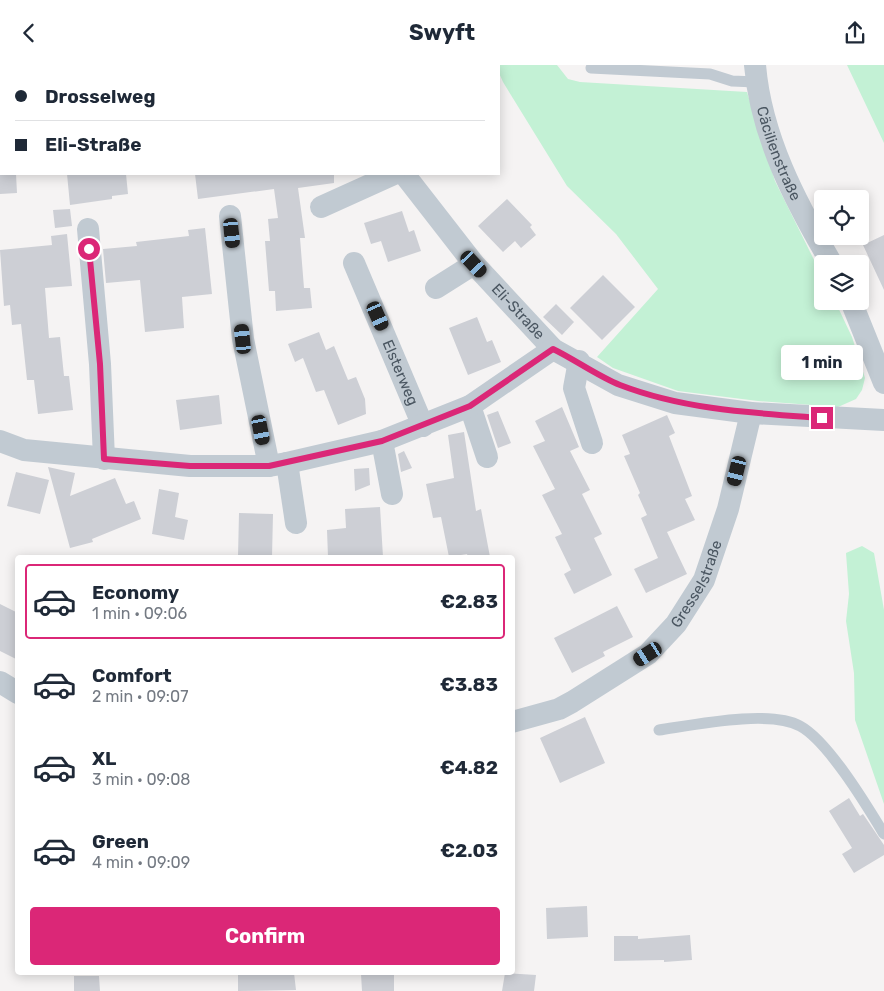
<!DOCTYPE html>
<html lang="en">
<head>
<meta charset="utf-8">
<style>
	body { margin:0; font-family:Rubik,sans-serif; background:#f2f2f3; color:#1f2937; height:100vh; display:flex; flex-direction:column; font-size:19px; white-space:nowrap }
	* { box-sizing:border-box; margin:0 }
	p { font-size:16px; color:#747a83 }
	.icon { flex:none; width:28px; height:28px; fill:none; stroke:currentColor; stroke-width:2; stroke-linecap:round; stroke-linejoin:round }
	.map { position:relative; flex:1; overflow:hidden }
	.sheet { position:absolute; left:15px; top:490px; width:500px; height:420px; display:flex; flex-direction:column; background:#fff; border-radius:5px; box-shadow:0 2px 12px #0003 }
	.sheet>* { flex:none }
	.guide { position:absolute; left:0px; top:0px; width:500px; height:110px; box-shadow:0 2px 12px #0003; display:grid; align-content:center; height:110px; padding:0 15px; background:#fff }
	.tools { position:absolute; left:814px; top:125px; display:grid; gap:10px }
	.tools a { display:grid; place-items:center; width:55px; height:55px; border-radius:5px; background:#fff; box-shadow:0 2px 12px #0003; font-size:25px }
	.end { position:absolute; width:22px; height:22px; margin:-11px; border:6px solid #db2777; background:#fff; box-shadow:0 0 0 2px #fff }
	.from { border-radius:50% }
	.bubble { position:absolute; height:35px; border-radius:5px; background:#fff; box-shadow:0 2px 12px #0003; font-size:16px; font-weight:700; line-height:35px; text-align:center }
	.car { position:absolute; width:15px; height:30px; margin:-15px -8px; border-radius:6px; box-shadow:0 0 4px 1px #0007; background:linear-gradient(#222 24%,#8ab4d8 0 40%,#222 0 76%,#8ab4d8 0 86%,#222 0) }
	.guide b { display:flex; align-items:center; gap:18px; height:48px; font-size:19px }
	.guide b+b { border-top:1px solid #e0e1e3 }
	.guide i { width:12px; height:12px; background:#1f2937 }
	ul { padding:9px 0 0; list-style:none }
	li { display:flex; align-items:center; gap:15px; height:75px; margin:0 10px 8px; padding:0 5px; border:2px solid transparent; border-radius:5px }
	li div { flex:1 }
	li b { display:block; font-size:19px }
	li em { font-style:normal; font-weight:700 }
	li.on { border-color:#db2777 }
	li>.icon { width:45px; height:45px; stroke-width:1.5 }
	.button { display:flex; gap:10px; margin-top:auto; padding:10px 15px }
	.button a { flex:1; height:58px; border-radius:5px; background:#db2777; color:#fff; font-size:20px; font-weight:700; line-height:58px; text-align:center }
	header { display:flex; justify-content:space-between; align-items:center; height:65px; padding:0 15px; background:#fff; font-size:22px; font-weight:700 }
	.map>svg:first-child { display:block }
</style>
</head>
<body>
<header><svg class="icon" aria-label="back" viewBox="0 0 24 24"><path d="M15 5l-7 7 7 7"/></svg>Swyft<svg class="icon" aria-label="share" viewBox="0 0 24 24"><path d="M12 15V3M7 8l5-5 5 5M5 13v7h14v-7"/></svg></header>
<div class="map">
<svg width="884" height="926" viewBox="0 0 884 926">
	<rect width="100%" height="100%" fill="#f5f3f3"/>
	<!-- green -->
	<path fill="#c3f1d5" d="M495,0h62l11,14 12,3 167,10 28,89 47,95v25h13l17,36 13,41 -3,12 -6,9 -18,8 -80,-6 -80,-10 -65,-23 -16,-11 61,-68 -42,-55 -49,-48 -64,-104 -4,-9v-7z
		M847,0h37v78z
		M862,481l12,7 10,57v194l-29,-84 -1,-47 -8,-52 3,-27 -3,-41z"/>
	<!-- building -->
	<path fill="#cdcfd5" d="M0,109h16l1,19 -17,1z
		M67,109h59l2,20 -16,2v3l-42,6z
		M195,109h139v9l-36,5 7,50h-5l4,50h6l2,20 -36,3 -1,-20h-6l-4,-50h5l-2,-22 10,-1 -4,-29 -76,10z
		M507,134l25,26 -2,2 6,8 -15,13 -6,-7 -12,11 -25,-26z
		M70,144l2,17 -17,2 -2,-18z
		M402,146l7,21 5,-2 7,21 -33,11 -7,-21 -10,3 -7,-21z
		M205,163l7,66 -30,3 2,31 -39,4 -5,-52 -34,3 -3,-34 34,-3 -1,-4 53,-6 -1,-6z
		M67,169l5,52 -27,2 4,50 11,-1 4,39h5l4,34 -35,4 -4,-34h-7l-6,-56 -9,1 -2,-20 -6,1 -4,-56 52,-5 -1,-9z
		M884,170v55l-21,-45z
		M603,210l32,32 -33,33 -32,-32z
		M556,239l18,18 -12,13 -19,-18z
		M477,252l10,25 5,-2 9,22 -33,13 -19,-47z
		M319,267l7,18 8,-4 14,34 8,-3 9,22 1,15 -28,11 -14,-35 -8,2 -13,-34 -8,4 -7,-18z
		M219,330l3,29 -42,6 -4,-30z
		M562,342l17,40 -9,4 20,39 -8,4 20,40 -8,4 18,37 -38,19 -10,-20 7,-4 -16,-33 7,-3 -20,-39 13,-6 -22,-43 12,-5 -10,-20z
		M498,346l13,32 -13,5 -11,-33z
		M667,350l8,18 -6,3 23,60 -7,3 10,21 -28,12 20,42 -41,19 -12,-24 24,-11 -17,-40 6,-3 -9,-20 2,-2 -16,-37 6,-2 -8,-19z
		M464,367l12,79 5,-2 9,48h-22l-1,-3 -18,3 -8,-40 -8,1 -7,-34 28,-6 -6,-43z
		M404,386l8,17 -11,4 -3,-18z
		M48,402l27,6 -5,23 45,-18 11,26 8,-3 7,18 -49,20 1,3 -23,6z
		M369,403l1,17 -15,6 -1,-22z
		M16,407l33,8 -9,34 -33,-8z
		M159,424l20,4 -4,24 13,3 -4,20 -32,-6z
		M380,442l3,50h-25v-2l-30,2 -1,-27 19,-2 -1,-19z
		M239,448l34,1 -1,43 -34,-1z
		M0,539l18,9v47l-18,-9z
		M617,541l16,31 -30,15 2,4 -33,17 -18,-35z
		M585,652l20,46 -45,20 -20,-45z
		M849,733l11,18 3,-2 21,31v10l-30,18 -12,-19 10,-6 -23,-37z
		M587,841l1,31 -41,2 -1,-31z
		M690,870l2,25 -28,2v-2l-50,1v-25h24v3z
		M294,908l2,17 -58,1v-17z
		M394,908v18h-32l-1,-17z
		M505,908l31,2 -2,16h-32z
		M74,911h25l1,15h-26z"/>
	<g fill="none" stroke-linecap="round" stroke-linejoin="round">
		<!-- lane -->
		<path stroke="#c1cad2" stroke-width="11" d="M591,3l119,6 22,7 24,1
			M659,665c34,-5 111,-21 141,-4 28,15 67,80 84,108"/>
		<!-- street -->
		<g stroke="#c1cad2" stroke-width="22">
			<path d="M180,0l1,1"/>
			<path d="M348,0v1"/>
			<path id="s1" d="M755,0c6,72 41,138 77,199"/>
			<path id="s2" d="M404,109l70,90 79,85 65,36 57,18 76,10 133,7"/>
			<path d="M321,142l73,-33"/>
			<path d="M230,151l13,123 26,127"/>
			<path d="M88,164l12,135 4,95"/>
			<path id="s3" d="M354,198l69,163"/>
			<path d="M436,223l38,-24"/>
			<path d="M851,236l33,82"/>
			<path d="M579,296l-5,27 18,55"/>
			<path d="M470,341l17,51"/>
			<path d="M0,376l24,9 166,16h79l18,-3 95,-22 88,-35 83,-57"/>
			<path d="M382,376l10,53"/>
			<path d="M287,398l9,60"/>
			<path d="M0,617l18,11"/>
			<path id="s4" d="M512,657l47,-13 13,-7 76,-48 28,-30 28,-44 24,-71 23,-96"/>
		</g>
	</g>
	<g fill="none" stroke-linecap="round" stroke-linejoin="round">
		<!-- route -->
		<path stroke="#db2777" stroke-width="6" d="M89,184l11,115 4,95 86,7h79l113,-25 88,-35 83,-57c21,10 46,28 67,36 65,25 134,28 202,33"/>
	</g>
	<g text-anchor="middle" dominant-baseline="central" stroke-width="5" stroke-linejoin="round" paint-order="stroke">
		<!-- street labels -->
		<g font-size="15" fill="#4a5661" stroke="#fff">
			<text stroke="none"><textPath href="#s1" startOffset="92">Cäcilienstraße</textPath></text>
			<text stroke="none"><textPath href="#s2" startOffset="179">Eli-Straße</textPath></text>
			<text stroke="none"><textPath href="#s3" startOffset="119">Elsterweg</textPath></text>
			<text stroke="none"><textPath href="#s4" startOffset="240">Gresselstraße</textPath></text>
		</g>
	</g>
</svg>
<div class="tools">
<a><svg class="icon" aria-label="locate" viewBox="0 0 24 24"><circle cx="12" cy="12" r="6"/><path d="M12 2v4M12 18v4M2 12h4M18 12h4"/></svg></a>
<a><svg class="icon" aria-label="layers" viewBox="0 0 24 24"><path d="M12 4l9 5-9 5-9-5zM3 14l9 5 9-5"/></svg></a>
</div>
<i class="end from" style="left:89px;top:184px"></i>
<i class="end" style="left:822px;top:353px"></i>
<div class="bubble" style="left:781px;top:280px;width:82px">1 min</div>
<i class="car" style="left:232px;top:168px;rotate:174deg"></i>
<i class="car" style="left:474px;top:199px;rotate:137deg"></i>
<i class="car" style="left:378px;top:251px;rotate:156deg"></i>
<i class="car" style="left:243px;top:274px;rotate:354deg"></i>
<i class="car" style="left:261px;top:365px;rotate:169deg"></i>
<i class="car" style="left:737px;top:406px;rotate:194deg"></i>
<i class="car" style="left:648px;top:589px;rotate:238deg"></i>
<div class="guide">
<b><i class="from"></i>Drosselweg</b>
<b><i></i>Eli-Straße</b>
</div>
<section class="sheet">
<ul>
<li class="on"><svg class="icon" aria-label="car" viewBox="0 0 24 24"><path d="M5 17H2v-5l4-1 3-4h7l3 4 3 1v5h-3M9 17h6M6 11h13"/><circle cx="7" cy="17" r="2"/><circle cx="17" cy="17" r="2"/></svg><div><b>Economy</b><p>1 min · 09:06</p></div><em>€2.83</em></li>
<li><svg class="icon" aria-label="car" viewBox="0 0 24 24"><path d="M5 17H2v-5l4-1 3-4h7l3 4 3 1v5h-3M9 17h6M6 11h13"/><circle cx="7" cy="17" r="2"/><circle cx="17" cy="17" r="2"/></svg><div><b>Comfort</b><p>2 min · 09:07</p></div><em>€3.83</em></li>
<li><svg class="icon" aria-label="car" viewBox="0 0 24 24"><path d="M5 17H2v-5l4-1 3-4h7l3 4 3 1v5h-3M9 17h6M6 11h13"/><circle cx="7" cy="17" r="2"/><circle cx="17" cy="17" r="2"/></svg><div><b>XL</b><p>3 min · 09:08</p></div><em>€4.82</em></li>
<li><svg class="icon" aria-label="car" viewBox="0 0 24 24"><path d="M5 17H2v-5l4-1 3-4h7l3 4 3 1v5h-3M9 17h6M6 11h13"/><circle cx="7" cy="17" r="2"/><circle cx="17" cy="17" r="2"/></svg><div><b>Green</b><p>4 min · 09:09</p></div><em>€2.03</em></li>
</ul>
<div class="button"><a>Confirm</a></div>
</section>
</div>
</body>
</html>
